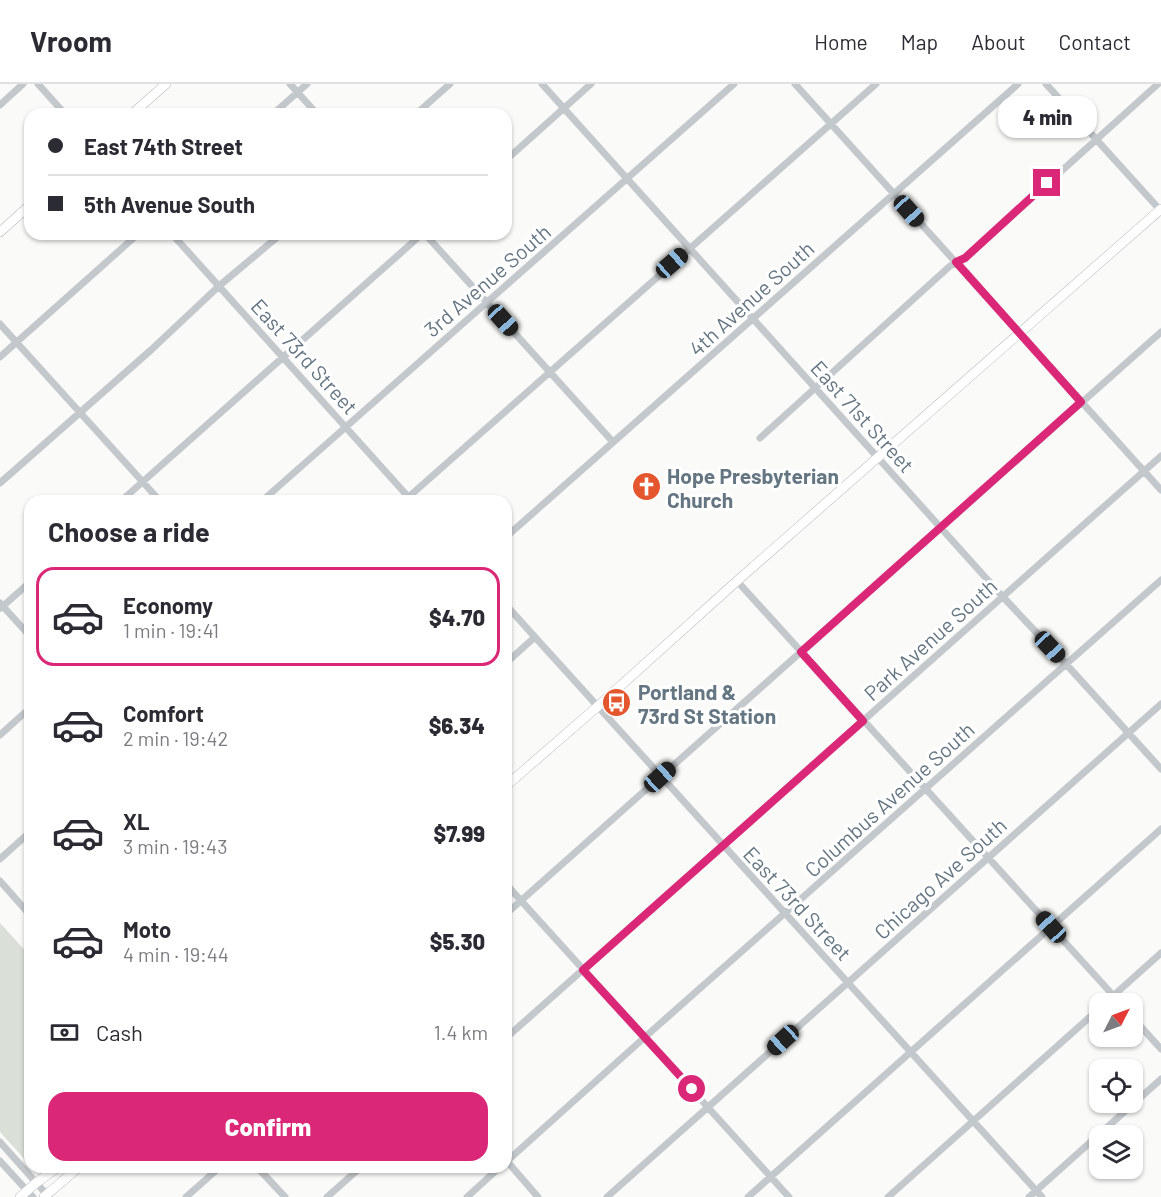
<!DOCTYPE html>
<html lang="en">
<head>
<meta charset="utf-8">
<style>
	body { margin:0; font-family:Barlow,sans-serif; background:#f2f2f3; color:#2b2b33; height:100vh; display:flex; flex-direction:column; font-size:22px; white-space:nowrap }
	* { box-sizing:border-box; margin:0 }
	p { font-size:20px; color:#7c7c81 }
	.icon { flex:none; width:33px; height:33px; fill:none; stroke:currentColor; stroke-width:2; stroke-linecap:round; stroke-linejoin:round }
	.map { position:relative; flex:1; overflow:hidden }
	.sheet { position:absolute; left:24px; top:411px; width:488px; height:678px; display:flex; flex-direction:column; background:#fff; border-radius:18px; box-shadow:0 2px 4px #0004 }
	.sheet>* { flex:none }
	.hud { position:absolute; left:24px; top:24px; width:488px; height:132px; border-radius:18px; box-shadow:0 2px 4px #0004; display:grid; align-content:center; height:132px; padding:0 24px; background:#fff }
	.needle { width:39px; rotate:48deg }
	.tools { position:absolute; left:1089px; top:909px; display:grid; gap:12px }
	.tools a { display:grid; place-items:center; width:54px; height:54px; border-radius:12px; background:#fff; box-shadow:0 2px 4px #0004; font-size:30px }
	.end { position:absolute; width:27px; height:27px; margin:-14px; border:8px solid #db2777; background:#fff; box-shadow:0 0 0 3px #fff }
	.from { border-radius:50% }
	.bubble { position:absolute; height:42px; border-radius:18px; background:#fff; box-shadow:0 2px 4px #0004; font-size:20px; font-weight:800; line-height:42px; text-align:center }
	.car { position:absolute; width:18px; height:36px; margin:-18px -9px; border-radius:8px; box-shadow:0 0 4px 2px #0007; background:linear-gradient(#222 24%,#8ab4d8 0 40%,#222 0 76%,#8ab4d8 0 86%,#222 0) }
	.hud b { display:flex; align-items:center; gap:21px; height:57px; font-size:22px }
	.hud b+b { border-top:2px solid #e1e1e2 }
	.hud i { width:15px; height:15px; background:#2b2b33 }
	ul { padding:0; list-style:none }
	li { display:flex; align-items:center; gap:18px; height:99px; margin:0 12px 9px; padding:0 12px; border:3px solid transparent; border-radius:18px }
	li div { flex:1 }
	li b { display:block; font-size:22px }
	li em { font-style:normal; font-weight:800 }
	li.selected { border-color:#db2777 }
	li>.icon { width:54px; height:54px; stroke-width:1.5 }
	h2 { padding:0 24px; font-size:27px; line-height:72px }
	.pay { display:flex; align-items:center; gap:15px; height:66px; padding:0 24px; font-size:22px }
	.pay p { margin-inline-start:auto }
	.cta { display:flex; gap:12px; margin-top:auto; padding:12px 24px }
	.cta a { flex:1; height:69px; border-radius:18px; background:#db2777; color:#fff; font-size:24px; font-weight:800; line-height:69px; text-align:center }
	header { display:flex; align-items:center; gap:36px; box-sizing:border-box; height:84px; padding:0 30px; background:#fff; border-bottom:2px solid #e1e1e2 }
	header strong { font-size:28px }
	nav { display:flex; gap:33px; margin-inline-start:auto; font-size:21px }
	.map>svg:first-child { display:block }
</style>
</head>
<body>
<header>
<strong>Vroom</strong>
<nav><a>Home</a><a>Map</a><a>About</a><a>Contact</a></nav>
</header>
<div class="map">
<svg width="1161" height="1113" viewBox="0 0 1161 1113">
	<rect width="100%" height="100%" fill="#fafaf8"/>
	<!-- green -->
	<path fill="#dadfd7" d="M0,839l30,33v209l-30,-33z"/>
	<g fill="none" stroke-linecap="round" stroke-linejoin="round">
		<defs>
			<path id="major" d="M132,30l34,-30
				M0,148l30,-27
				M506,702l91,-79 140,-126 424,-372
				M20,1113l16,-14 22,-16
				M44,1113l35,-30"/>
		</defs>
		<!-- major casing -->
		<use href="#major" stroke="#b5babe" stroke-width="10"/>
		<!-- minor -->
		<path stroke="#c3c8cc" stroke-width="7" d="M38,0l27,30
			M290,0l27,30
			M542,0l461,513 63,67 95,105
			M795,0l366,406
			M1046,0l115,127
			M0,21l23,-21
			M273,30l34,-30
			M416,30l34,-30
			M506,76l85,-76
			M172,150l240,267
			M425,150l188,208
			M0,240l160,177
			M0,273l138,-123
			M760,354l190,-172 15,-8 193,-174
			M0,399l151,-133 68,-64 62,-52
			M121,417l301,-267
			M262,417l472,-417
			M404,417l472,-417
			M506,453l512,-453
			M737,497l384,423
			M0,519l30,33
			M506,521l536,592
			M1,524l29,-26
			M506,579l29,-26
			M0,651l30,-27
			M0,775l30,-27
			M0,797l30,34
			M506,800l283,313
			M506,830l655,-582
			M1104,920l57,-51
			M1132,933l29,32
			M506,954l655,-582
			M0,1058l49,55
			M506,1076l32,37
			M0,1077l33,36
			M506,1078l139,-125 516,-457
			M257,1083l28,30
			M186,1113l34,-30
			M327,1113l34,-30
			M467,1113l33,-30
			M607,1113l554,-493
			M748,1113l413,-368
			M888,1113l212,-189
			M1029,1113l132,-118"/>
		<!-- major -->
		<use href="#major" stroke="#fff" stroke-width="9"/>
	</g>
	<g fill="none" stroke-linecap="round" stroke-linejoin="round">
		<!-- route -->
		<path stroke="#db2777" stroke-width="8" d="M692,1005l-109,-119 280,-249 -62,-69 280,-250 -125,-140 9,-4 82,-75"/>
	</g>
	<!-- icons -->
	<defs>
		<symbol id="church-disc" viewBox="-11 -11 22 22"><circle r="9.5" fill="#e4572e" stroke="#fff"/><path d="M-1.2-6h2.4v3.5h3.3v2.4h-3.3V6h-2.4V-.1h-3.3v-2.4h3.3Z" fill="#fff"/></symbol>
		<symbol id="bus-disc" viewBox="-11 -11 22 22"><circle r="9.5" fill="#e4572e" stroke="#fff"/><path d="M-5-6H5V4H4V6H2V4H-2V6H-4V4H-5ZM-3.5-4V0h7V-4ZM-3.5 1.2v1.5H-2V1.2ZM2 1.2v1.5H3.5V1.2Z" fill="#fff"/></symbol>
	</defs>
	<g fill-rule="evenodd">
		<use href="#church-disc" x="630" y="386" width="33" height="33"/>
		<use href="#bus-disc" x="600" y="602" width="33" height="33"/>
	</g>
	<g text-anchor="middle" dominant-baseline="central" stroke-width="6" stroke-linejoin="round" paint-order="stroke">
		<!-- street labels -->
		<g font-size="21" fill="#657683" stroke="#fff">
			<text transform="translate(487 196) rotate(-41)">3rd Avenue South</text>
			<text transform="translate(751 214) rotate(-42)">4th Avenue South</text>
			<text transform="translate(305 272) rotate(48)">East 73rd Street</text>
			<text transform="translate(863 332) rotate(48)">East 71st Street</text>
			<text transform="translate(930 555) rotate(-42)">Park Avenue South</text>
			<text transform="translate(889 715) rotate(-42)">Columbus Avenue South</text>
			<text transform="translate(940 794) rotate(-42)">Chicago Ave South</text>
			<text transform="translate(798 819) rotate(47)">East 73rd Street</text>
		</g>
		<!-- poi labels -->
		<g font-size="21" font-weight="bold" fill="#657683" stroke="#fff" text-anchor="start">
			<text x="667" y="391">Hope Presbyterian<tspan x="667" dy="24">Church</tspan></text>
			<text x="638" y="607">Portland &amp;<tspan x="638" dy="24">73rd St Station</tspan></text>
		</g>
	</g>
</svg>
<div class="tools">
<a><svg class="needle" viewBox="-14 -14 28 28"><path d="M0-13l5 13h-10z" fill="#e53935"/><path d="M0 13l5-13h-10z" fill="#7c7c81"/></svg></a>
<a><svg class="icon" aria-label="locate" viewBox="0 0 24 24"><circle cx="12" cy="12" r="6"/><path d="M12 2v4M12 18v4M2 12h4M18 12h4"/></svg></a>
<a><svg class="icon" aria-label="layers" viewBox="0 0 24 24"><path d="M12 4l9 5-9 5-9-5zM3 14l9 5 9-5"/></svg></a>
</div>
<i class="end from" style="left:692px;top:1005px"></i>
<i class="end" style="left:1047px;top:99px"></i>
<div class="bubble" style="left:998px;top:12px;width:99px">4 min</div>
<i class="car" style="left:909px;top:127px;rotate:138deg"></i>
<i class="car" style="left:672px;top:179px;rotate:49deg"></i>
<i class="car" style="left:503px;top:236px;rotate:138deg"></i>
<i class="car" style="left:1050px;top:563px;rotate:137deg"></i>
<i class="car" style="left:660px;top:693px;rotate:48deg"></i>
<i class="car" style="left:1051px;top:843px;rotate:318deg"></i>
<i class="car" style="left:783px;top:956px;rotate:228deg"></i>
<div class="hud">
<b><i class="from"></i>East 74th Street</b>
<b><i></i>5th Avenue South</b>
</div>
<section class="sheet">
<h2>Choose a ride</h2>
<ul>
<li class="selected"><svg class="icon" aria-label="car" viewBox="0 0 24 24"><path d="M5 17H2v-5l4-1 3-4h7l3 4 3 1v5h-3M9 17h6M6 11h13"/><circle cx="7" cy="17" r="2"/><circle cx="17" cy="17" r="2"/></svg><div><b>Economy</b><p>1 min · 19:41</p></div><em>$4.70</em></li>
<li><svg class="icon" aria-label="car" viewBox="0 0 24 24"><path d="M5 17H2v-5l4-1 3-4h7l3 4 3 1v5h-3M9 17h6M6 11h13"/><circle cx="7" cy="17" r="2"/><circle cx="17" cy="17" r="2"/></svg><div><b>Comfort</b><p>2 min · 19:42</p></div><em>$6.34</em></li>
<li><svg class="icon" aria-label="car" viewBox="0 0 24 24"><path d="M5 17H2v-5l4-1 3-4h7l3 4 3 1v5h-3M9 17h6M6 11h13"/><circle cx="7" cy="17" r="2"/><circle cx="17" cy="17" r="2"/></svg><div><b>XL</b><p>3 min · 19:43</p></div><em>$7.99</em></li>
<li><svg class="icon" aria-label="car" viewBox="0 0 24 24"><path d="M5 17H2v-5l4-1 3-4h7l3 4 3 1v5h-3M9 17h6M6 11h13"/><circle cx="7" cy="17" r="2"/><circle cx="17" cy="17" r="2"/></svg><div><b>Moto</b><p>4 min · 19:44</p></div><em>$5.30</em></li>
</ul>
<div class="pay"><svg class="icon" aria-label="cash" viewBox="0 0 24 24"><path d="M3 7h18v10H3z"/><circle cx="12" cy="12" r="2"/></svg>Cash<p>1.4 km</p></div>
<div class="cta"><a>Confirm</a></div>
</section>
</div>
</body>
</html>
